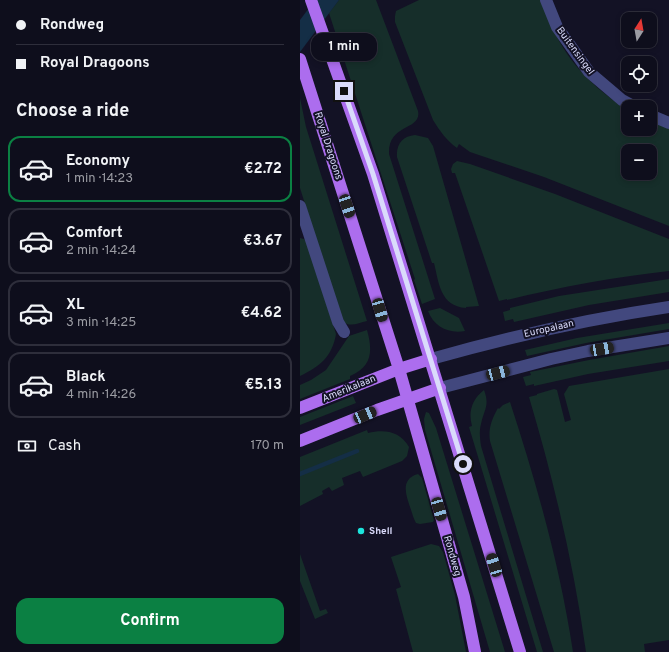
<!DOCTYPE html>
<html lang="en">
<head>
<meta charset="utf-8">
<style>
	body { margin:0; font-family:Overpass,sans-serif; background:#1c1c29; color:#f1f3f6; height:100vh; display:flex; flex-direction:column; font-size:15px; white-space:nowrap }
	* { box-sizing:border-box; margin:0 }
	p { font-size:13px; color:#9b9ca3 }
	.icon { flex:none; width:22px; height:22px; fill:none; stroke:currentColor; stroke-width:2; stroke-linecap:round; stroke-linejoin:round }
	.map { position:relative; flex:1; overflow:hidden }
	.drawer { display:flex; flex-direction:column; background:#0e0e1c; width:300px }
	.drawer>* { flex:none }
	.top-card { display:grid; align-content:center; height:88px; padding:0 16px; background:#0e0e1c }
	.needle { width:26px; rotate:11deg }
	.buttons { position:absolute; left:321px; top:12px; display:grid; gap:8px }
	.buttons a { display:grid; place-items:center; width:36px; height:36px; border-radius:8px; background:#0e0e1c; box-shadow:0 2px 6px #0003,0 0 0 1px #2e2e3b; font-size:20px }
	.end { position:absolute; width:18px; height:18px; margin:-9px; border:5px solid #dadbfb; background:#111; box-shadow:0 0 0 2px #111 }
	.from { border-radius:50% }
	.bubble { position:absolute; height:28px; border-radius:12px; background:#0e0e1c; box-shadow:0 2px 6px #0003,0 0 0 1px #2e2e3b; font-size:13px; font-weight:700; line-height:28px; text-align:center }
	.car { position:absolute; width:12px; height:24px; margin:-12px -6px; border-radius:5px; box-shadow:0 0 3px 1px #0007; background:linear-gradient(#222 24%,#8ab4d8 0 40%,#222 0 76%,#8ab4d8 0 86%,#222 0) }
	.top-card b { display:flex; align-items:center; gap:14px; height:38px; font-size:15px }
	.top-card b+b { border-top:1px solid #2e2e3b }
	.top-card i { width:10px; height:10px; background:#f1f3f6 }
	ul { padding:0; list-style:none }
	li { display:flex; align-items:center; gap:12px; height:66px; margin:0 8px 6px; padding:0 8px; border:2px solid #2e2e3b; border-radius:12px }
	li div { flex:1 }
	li b { display:block; font-size:15px }
	li em { font-style:normal; font-weight:700 }
	li.selected { border-color:#0b8043 }
	li>.icon { width:36px; height:36px; stroke-width:1.5 }
	h2 { padding:0 16px; font-size:18px; line-height:48px }
	.pay { display:flex; align-items:center; gap:10px; height:44px; padding:0 16px; font-size:15px }
	.pay p { margin-inline-start:auto }
	.button { display:flex; gap:8px; margin-top:auto; padding:8px 16px }
	.button a { flex:1; height:46px; border-radius:12px; background:#0b8043; color:#fff; font-size:16px; font-weight:700; line-height:46px; text-align:center }
	main { display:flex; flex:1; min-height:0 }
	.map>svg:first-child { display:block }
</style>
</head>
<body>
<main>
<section class="drawer">
<div class="top-card">
<b><i class="from"></i>Rondweg</b>
<b><i></i>Royal Dragoons</b>
</div>
<h2>Choose a ride</h2>
<ul>
<li class="selected"><svg class="icon" aria-label="car" viewBox="0 0 24 24"><path d="M5 17H2v-5l4-1 3-4h7l3 4 3 1v5h-3M9 17h6M6 11h13"/><circle cx="7" cy="17" r="2"/><circle cx="17" cy="17" r="2"/></svg><div><b>Economy</b><p>1 min · 14:23</p></div><em>€2.72</em></li>
<li><svg class="icon" aria-label="car" viewBox="0 0 24 24"><path d="M5 17H2v-5l4-1 3-4h7l3 4 3 1v5h-3M9 17h6M6 11h13"/><circle cx="7" cy="17" r="2"/><circle cx="17" cy="17" r="2"/></svg><div><b>Comfort</b><p>2 min · 14:24</p></div><em>€3.67</em></li>
<li><svg class="icon" aria-label="car" viewBox="0 0 24 24"><path d="M5 17H2v-5l4-1 3-4h7l3 4 3 1v5h-3M9 17h6M6 11h13"/><circle cx="7" cy="17" r="2"/><circle cx="17" cy="17" r="2"/></svg><div><b>XL</b><p>3 min · 14:25</p></div><em>€4.62</em></li>
<li><svg class="icon" aria-label="car" viewBox="0 0 24 24"><path d="M5 17H2v-5l4-1 3-4h7l3 4 3 1v5h-3M9 17h6M6 11h13"/><circle cx="7" cy="17" r="2"/><circle cx="17" cy="17" r="2"/></svg><div><b>Black</b><p>4 min · 14:26</p></div><em>€5.13</em></li>
</ul>
<div class="pay"><svg class="icon" aria-label="cash" viewBox="0 0 24 24"><path d="M3 7h18v10H3z"/><circle cx="12" cy="12" r="2"/></svg>Cash<p>170 m</p></div>
<div class="button"><a>Confirm</a></div>
</section>
<div class="map">
<svg width="369" height="652" viewBox="0 0 369 652">
	<rect width="100%" height="100%" fill="#131225"/>
	<!-- green -->
	<path fill="#162e2a" fill-rule="evenodd" d="M39,0h37l42,111c4,20 -30,12 -29,43l46,145 -13,5 -8,-24 1,-1 -86,-266z
		M119,0h123c5,12 9,26 15,37 16,31 42,55 71,73v19h22v-8l19,7v98l-125,-49 -74,-25 -11,-8 -2,4c-11,-8 -17,-17 -24,-28l-38,-98v-6l1,-5zM328,151h22v22h-22z
		M0,98l6,29 61,194c-9,2 -17,7 -25,0l-42,-133z
		M115,135l13,3 5,8 46,160 -13,1v1c-26,-2 -27,-25 -32,-45h-2l-35,-106c-1,-13 6,-21 18,-22z
		M157,161l13,3 85,30 114,45v32c-54,6 -109,16 -162,29v-1l-8,2 -44,-128h-3l-1,-4 2,-5z
		M0,238l4,1 3,3 29,92c-4,23 -16,32 -36,42z
		M369,279v13l-80,13 -75,17 -1,-3 -8,2 -2,-9 7,-2v-2l49,-12z
		M140,308l19,10 6,13c-16,3 -31,-4 -37,-20z
		M369,323v6l-83,14 -59,13 -2,-6 52,-12z
		M67,330c6,21 5,37 -17,46v3l-50,20v-14l11,-5 15,-10 23,-34z
		M369,346v15l-81,13 -54,12v-2l-8,2 -3,-9 8,-2 -1,-3 59,-12z
		M369,369v271l-25,4 1,8h-59c-12,-86 -32,-171 -57,-255l8,-2v-1l17,-5 3,1 8,32 6,-2 -7,-26 5,-8z
		M184,390c6,16 0,19 -3,34 -2,7 -1,15 0,22l62,206h-6l-68,-225 3,-1c-4,-14 0,-27 12,-36z
		M53,396l3,7 -56,22v-8z
		M210,402c27,83 50,164 63,250h-19l-64,-211c-2,-13 2,-22 8,-33l1,1 4,-4z
		M126,412l3,1 7,15 69,224h-15l-65,-222 -1,-11z
		M67,430l1,3c16,-4 32,-2 41,14l-2,9 -5,5 -39,16 -3,-6 -18,7 2,7 -12,6 -3,-4 -7,4 1,3 -23,12v-49z
		M118,474l4,4 12,42 -1,2 -13,2 -4,-1c-3,-5 -4,-11 -6,-16 -4,-12 -10,-28 8,-33z
		M131,544l8,2 4,6 12,43 11,57h-53l-17,-63 5,-2 -10,-30z
		M0,554l20,57 6,-2 2,4 -13,6 -15,-38z"/>
	<!-- water -->
	<path fill="#142e46" d="M15,0h24l-39,52v-32z"/>
	<g fill="none" stroke-linecap="round" stroke-linejoin="round">
		<!-- stream -->
		<path stroke="#142e46" stroke-width="4.5" d="M0,474l57,-23"/>
		<!-- minor -->
		<path stroke="#42487e" stroke-width="12" d="M246,0l11,27 32,45 33,28 13,7
			M350,115l19,8
			M0,206l38,116 6,10
			M131,359c78,-22 157,-40 238,-52
			M140,388l111,-29 37,-8 81,-13"/>
		<!-- major -->
		<path stroke="#ac6dee" stroke-width="12" d="M11,0l62,174 147,478
			M0,59l99,310 65,228 11,55
			M0,408l99,-39 32,-10
			M0,441l77,-31 63,-22"/>
	</g>
	<g fill="none" stroke-linecap="round" stroke-linejoin="round">
		<!-- route -->
		<path stroke="#dadbfb" stroke-width="5" d="M44,91l29,83 90,290"/>
	</g>
	<!-- markers -->
	<circle fill="#1ce5dd" stroke="#131225" stroke-width="1.5" cx="61" cy="531" r="4"/>
	<g text-anchor="middle" dominant-baseline="central" stroke-width="4" stroke-linejoin="round" paint-order="stroke">
		<!-- street labels -->
		<g font-size="10" fill="#dadbfb" stroke="#131225">
			<text transform="translate(275 51) rotate(54)">Buitensingel</text>
			<text transform="translate(28 146) rotate(72)">Royal Dragoons</text>
			<text transform="translate(249 329) rotate(-13)">Europalaan</text>
			<text transform="translate(49 389) rotate(-22)">Amerikalaan</text>
			<text transform="translate(152 556) rotate(74)">Rondweg</text>
		</g>
		<!-- poi labels -->
		<g font-size="10" font-weight="bold" fill="#dadbfb" stroke="#131225" text-anchor="start">
			<text x="69" y="531">Shell</text>
		</g>
	</g>
</svg>
<div class="buttons">
<a><svg class="needle" viewBox="-14 -14 28 28"><path d="M0-13l5 13h-10z" fill="#e53935"/><path d="M0 13l5-13h-10z" fill="#9b9ca3"/></svg></a>
<a><svg class="icon" aria-label="locate" viewBox="0 0 24 24"><circle cx="12" cy="12" r="6"/><path d="M12 2v4M12 18v4M2 12h4M18 12h4"/></svg></a>
<a>+</a>
<a>−</a>
</div>
<i class="end from" style="left:163px;top:464px"></i>
<i class="end" style="left:44px;top:91px"></i>
<div class="bubble" style="left:11px;top:33px;width:66px">1 min</div>
<i class="car" style="left:47px;top:206px;rotate:162deg"></i>
<i class="car" style="left:80px;top:310px;rotate:164deg"></i>
<i class="car" style="left:302px;top:349px;rotate:80deg"></i>
<i class="car" style="left:198px;top:373px;rotate:75deg"></i>
<i class="car" style="left:65px;top:415px;rotate:67deg"></i>
<i class="car" style="left:139px;top:509px;rotate:164deg"></i>
<i class="car" style="left:194px;top:565px;rotate:343deg"></i>
</div>
</main>
</body>
</html>
